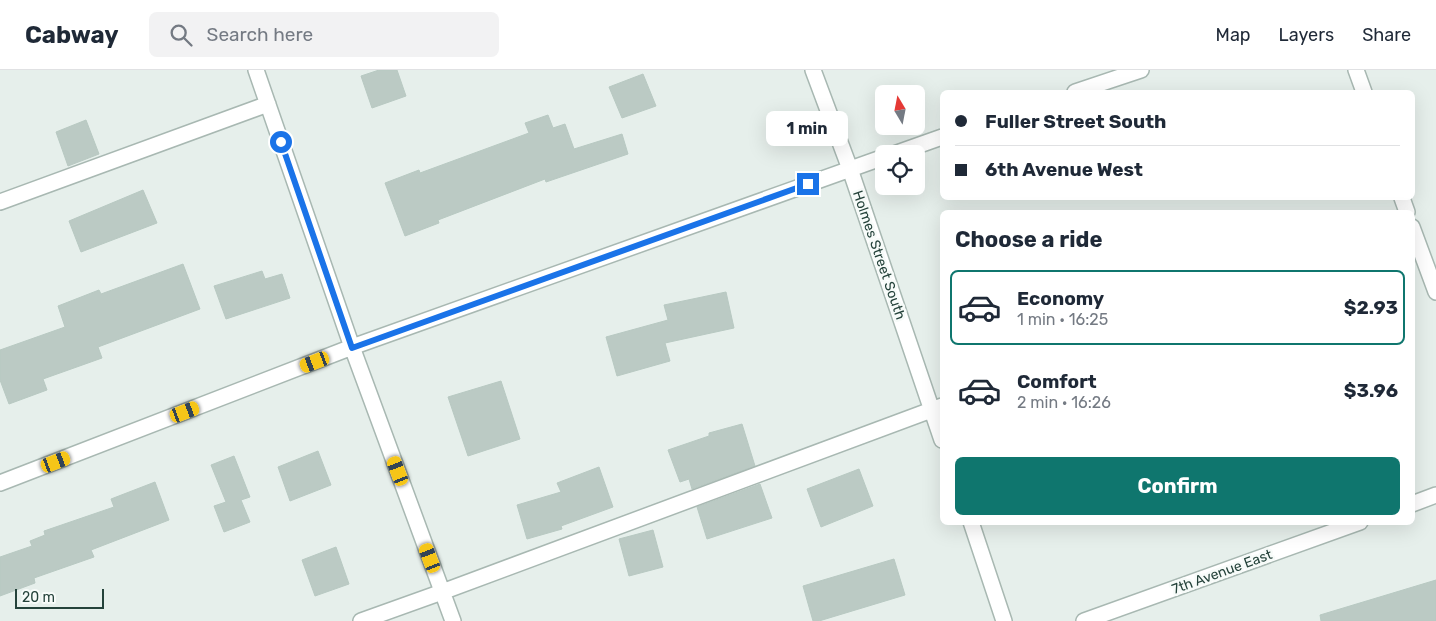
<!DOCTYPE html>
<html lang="en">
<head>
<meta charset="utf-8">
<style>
	body { margin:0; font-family:Rubik,sans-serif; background:#f2f2f3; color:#1f2937; height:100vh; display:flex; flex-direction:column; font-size:19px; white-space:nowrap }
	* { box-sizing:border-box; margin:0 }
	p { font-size:16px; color:#747a83 }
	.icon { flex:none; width:28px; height:28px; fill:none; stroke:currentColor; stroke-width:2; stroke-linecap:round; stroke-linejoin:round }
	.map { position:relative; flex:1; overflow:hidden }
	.panel { position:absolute; left:940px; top:140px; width:475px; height:315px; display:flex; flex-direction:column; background:#fff; border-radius:8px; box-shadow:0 5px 20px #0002 }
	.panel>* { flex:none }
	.guide { position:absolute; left:940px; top:20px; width:475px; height:110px; border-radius:8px; box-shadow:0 5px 20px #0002; display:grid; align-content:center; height:110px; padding:0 15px; background:#fff }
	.needle { width:32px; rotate:350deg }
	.buttons { position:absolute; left:875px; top:15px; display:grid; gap:10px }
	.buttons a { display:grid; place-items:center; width:50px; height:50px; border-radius:8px; background:#fff; box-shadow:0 5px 20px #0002; font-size:25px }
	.scale { position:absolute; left:15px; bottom:12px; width:89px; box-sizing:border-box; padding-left:5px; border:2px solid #24423a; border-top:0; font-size:14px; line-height:18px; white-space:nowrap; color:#24423a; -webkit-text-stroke:4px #f7fbf9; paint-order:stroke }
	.end { position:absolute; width:22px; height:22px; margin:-11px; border:6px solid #1a73e8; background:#fff; box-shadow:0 0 0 2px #fff }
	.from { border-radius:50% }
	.bubble { position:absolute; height:35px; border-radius:8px; background:#fff; box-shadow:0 5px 20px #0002; font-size:16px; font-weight:700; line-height:35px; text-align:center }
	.car { position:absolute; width:15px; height:30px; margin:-15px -8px; border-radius:6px; box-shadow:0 0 4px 1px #0007; background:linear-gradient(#f5c518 24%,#345 0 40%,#f5c518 0 76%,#345 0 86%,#f5c518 0) }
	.guide b { display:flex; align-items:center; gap:18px; height:48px; font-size:19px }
	.guide b+b { border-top:1px solid #e0e1e3 }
	.guide i { width:12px; height:12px; background:#1f2937 }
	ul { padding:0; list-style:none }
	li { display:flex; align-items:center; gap:15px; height:75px; margin:0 10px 8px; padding:0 5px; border:2px solid transparent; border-radius:8px }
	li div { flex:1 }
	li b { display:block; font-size:19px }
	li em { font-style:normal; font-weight:700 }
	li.current { border-color:#0f766e }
	li>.icon { width:45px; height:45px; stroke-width:1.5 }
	h2 { padding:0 15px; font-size:22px; line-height:60px }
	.primary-button { display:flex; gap:10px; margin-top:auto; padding:10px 15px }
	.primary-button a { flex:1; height:58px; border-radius:8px; background:#0f766e; color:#fff; font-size:20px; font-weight:700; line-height:58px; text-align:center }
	header { display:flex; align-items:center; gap:30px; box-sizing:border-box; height:70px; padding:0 25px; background:#fff; border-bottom:1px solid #e0e1e3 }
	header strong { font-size:24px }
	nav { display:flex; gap:28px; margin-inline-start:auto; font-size:18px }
	.search { width:350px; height:45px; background:#f2f2f3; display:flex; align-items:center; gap:12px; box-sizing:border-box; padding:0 18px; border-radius:8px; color:#747a83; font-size:19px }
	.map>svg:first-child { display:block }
</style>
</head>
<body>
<header>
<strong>Cabway</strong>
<div class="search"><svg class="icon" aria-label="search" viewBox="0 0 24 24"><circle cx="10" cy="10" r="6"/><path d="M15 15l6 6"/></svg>Search here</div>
<nav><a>Map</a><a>Layers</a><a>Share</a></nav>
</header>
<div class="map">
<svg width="1436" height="551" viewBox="0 0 1436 551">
	<rect width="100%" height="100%" fill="#e6efeb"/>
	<!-- building -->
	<path fill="#bbcac4" stroke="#b8c9c2" d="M379,0h18l9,26 -34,12 -11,-32z
		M643,4l13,32 -34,12 -13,-31z
		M548,45l5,13 12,-4 9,25 48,-15 6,20 -82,28 -1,-3 -107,41 1,3 -34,13 -20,-53 34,-13 1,3 109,-40 -4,-10z
		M86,50l13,34 -31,12 -12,-34z
		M143,120l14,33 -76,29 -12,-31z
		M183,194l17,45 -102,38 4,11 -59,21 4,11 -38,14 -9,-24v-30l65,-23 -7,-21 41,-16 2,4z
		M262,201l3,8 17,-5 8,24 -64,21 -12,-33z
		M726,222l8,36 -69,15 5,18 -53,15 -11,-39 62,-17 -4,-15z
		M501,311l19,58 -52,17 -20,-59z
		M742,354l13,42 -63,23 -3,-10 -9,3 -12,-32 41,-14v-3z
		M318,381l13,34 -41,16 -12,-34z
		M234,386l16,41 -9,3 9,22 -26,10 -10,-26 12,-4 -15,-37z
		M599,397l14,40 -52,19 1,3 -35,10 -10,-34 44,-13 -4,-9z
		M859,399l14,37 -52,21 -14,-38z
		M155,412l14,38 -78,30 3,7 -60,21 1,5 -35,13v-39l32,-11 -2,-5 15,-6 -1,-4 70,-24 -3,-8z
		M760,414l12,34 -65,21 -10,-32z
		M653,460l10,37 -34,9 -10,-37z
		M336,477l13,37 -34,12 -13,-36z
		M894,489l11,36 -86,26h-6l-10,-35z
		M1436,510v41h-115l-1,-6z"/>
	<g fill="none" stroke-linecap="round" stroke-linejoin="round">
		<defs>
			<path id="minor" d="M256,0l96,277 101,274
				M813,0l37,99 92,271
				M1356,0l8,22
				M1075,22l66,-22
				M894,84l48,-17
				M1402,128l5,14
				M0,132l268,-98
				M1412,157l24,65
				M0,413l352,-136 532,-190
				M1412,434l24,-9
				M971,452l33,99
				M361,551l81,-29 500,-186
				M1084,551l276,-99"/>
		</defs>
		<!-- minor casing -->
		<use href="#minor" stroke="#a8b8b2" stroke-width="18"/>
		<!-- minor -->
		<use href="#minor" stroke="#fff" stroke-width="15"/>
	</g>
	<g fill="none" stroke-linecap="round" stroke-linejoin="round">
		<!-- route -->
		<path stroke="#1a73e8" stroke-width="6" d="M281,72l71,206 456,-164"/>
	</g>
	<g text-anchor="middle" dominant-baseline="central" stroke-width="5" stroke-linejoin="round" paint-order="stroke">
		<!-- street labels -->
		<g font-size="14" fill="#24423a" stroke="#f7fbf9">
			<text transform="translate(879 185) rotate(71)">Holmes Street South</text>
			<text transform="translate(1222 502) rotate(-20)">7th Avenue East</text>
		</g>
	</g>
</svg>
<div class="buttons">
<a><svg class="needle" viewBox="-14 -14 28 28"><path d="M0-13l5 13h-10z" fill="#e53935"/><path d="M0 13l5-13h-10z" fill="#747a83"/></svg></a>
<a><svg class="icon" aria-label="locate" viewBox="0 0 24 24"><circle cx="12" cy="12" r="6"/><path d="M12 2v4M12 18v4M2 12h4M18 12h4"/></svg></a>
</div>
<div class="scale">20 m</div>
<i class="end from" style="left:281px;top:72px"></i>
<i class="end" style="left:808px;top:114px"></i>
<div class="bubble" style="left:766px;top:41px;width:82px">1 min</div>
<i class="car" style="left:315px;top:292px;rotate:249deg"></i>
<i class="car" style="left:185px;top:342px;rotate:69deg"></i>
<i class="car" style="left:56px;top:392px;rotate:69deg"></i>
<i class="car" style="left:398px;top:401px;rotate:339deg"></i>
<i class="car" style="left:430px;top:488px;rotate:339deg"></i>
<div class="guide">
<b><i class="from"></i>Fuller Street South</b>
<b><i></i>6th Avenue West</b>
</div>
<section class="panel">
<h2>Choose a ride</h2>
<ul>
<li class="current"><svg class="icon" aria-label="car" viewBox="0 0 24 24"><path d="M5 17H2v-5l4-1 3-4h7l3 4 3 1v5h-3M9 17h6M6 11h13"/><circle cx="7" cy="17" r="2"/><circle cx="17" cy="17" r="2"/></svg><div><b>Economy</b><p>1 min · 16:25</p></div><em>$2.93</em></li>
<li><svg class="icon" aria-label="car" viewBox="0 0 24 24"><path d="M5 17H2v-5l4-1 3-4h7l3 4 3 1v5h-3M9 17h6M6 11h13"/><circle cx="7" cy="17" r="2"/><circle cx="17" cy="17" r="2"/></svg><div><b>Comfort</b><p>2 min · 16:26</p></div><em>$3.96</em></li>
</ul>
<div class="primary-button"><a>Confirm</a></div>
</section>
</div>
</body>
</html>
